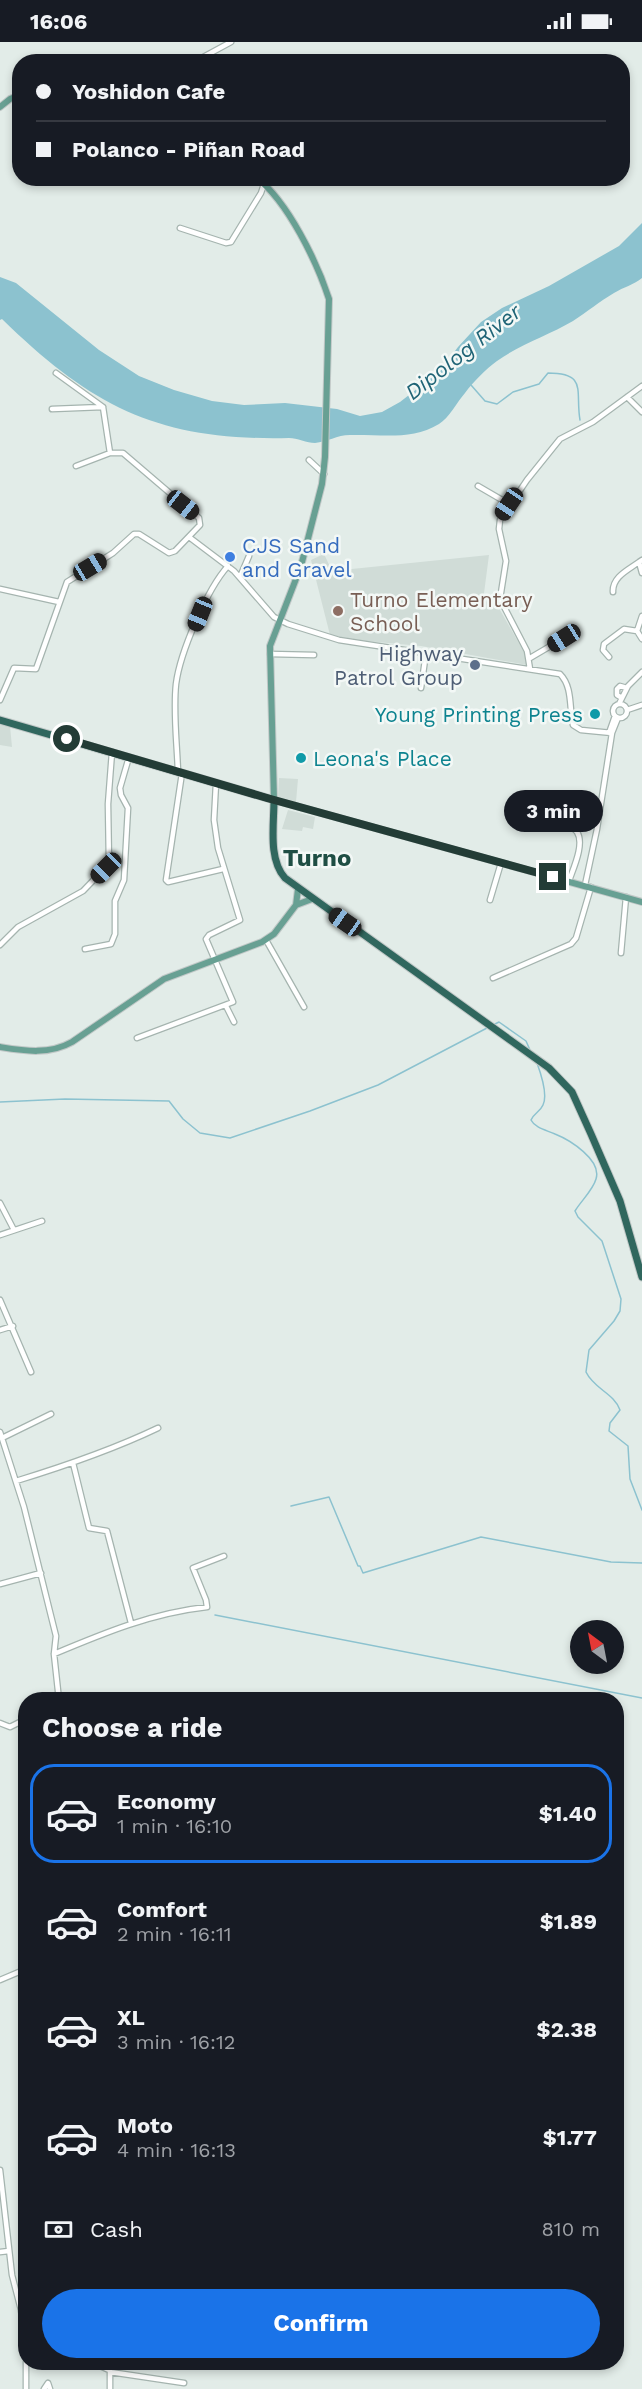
<!DOCTYPE html>
<html lang="en">
<head>
<meta charset="utf-8">
<style>
	body { margin:0; font-family:"Work Sans",sans-serif; background:#20242c; color:#f1f3f6; height:100vh; display:flex; flex-direction:column; font-size:22px; white-space:nowrap }
	* { box-sizing:border-box; margin:0 }
	p { font-size:20px; color:#9ea1a6 }
	.icon { flex:none; width:33px; height:33px; fill:none; stroke:currentColor; stroke-width:2; stroke-linecap:round; stroke-linejoin:round }
	.map { position:relative; flex:1; overflow:hidden }
	.sheet { position:absolute; left:18px; top:1650px; width:606px; height:678px; display:flex; flex-direction:column; background:#171b24; border-radius:24px; box-shadow:0 3px 9px #0003 }
	.sheet>* { flex:none }
	.banner { position:absolute; left:12px; top:12px; width:618px; height:132px; border-radius:24px; box-shadow:0 3px 9px #0003; display:grid; align-content:center; height:132px; padding:0 24px; background:#171b24 }
	.needle { width:39px; rotate:328deg }
	.fabs { position:absolute; left:570px; top:1578px; display:grid; gap:12px }
	.fabs a { display:grid; place-items:center; width:54px; height:54px; border-radius:50%; background:#171b24; box-shadow:0 3px 9px #0003; font-size:30px }
	.end { position:absolute; width:27px; height:27px; margin:-14px; border:8px solid #233c36; background:#fff; box-shadow:0 0 0 3px #fff }
	.from { border-radius:50% }
	.bubble { position:absolute; height:42px; border-radius:21px; background:#171b24; box-shadow:0 3px 9px #0003; font-size:20px; font-weight:700; line-height:42px; text-align:center }
	.car { position:absolute; width:18px; height:36px; margin:-18px -9px; border-radius:8px; box-shadow:0 0 4px 2px #0007; background:linear-gradient(#222 24%,#8ab4d8 0 40%,#222 0 76%,#8ab4d8 0 86%,#222 0) }
	.banner b { display:flex; align-items:center; gap:21px; height:57px; font-size:22px }
	.banner b+b { border-top:2px solid #363941 }
	.banner i { width:15px; height:15px; background:#f1f3f6 }
	ul { padding:0; list-style:none }
	li { display:flex; align-items:center; gap:18px; height:99px; margin:0 12px 9px; padding:0 12px; border:3px solid transparent; border-radius:24px }
	li div { flex:1 }
	li b { display:block; font-size:22px }
	li em { font-style:normal; font-weight:700 }
	li.on { border-color:#1a73e8 }
	li>.icon { width:54px; height:54px; stroke-width:1.5 }
	h2 { padding:0 24px; font-size:27px; line-height:72px }
	.pay { display:flex; align-items:center; gap:15px; height:66px; padding:0 24px; font-size:22px }
	.pay p { margin-inline-start:auto }
	.primary-button { display:flex; gap:12px; margin-top:auto; padding:12px 24px }
	.primary-button a { flex:1; height:69px; border-radius:36px; background:#1a73e8; color:#fff; font-size:24px; font-weight:700; line-height:69px; text-align:center }
	.status { display:flex; justify-content:space-between; align-items:center; height:42px; padding:0 30px; background:#171b24; direction:ltr }
	.status svg { height:16px; fill:currentColor }
	.map>svg:first-child { display:block }
</style>
</head>
<body>
<div class="status"><b>16:06</b><svg viewBox="0 0 49 12"><path d="M0 12V9h3v3zM5 12V6h3v6zM10 12V3h3v9zM15 12V0h3v12zM26 1h20v11H26zM47 4h2v5h-2z"/></svg></div>
<div class="map">
<svg width="642" height="2347" viewBox="0 0 642 2347">
	<rect width="100%" height="100%" fill="#e2ece8"/>
	<!-- built -->
	<path fill="#d0dcd7" d="M324,512l8,17 157,-16 -6,46 13,2 32,56 -1,6 -106,-19 -55,-5 -36,-6 -19,-75z
		M0,680l10,4 2,21 -12,-2z
		M279,736l19,1 -2,23 -18,-5z
		M288,768l27,7 -2,12 -10,-2 -1,4 -20,-2z"/>
	<!-- water -->
	<path fill="#8cc2cf" d="M642,181v55c-9,7 -18,9 -28,15 -14,8 -27,19 -41,28 -24,14 -52,23 -76,40 -11,8 -24,21 -32,32 -8,9 -16,25 -26,31 -28,17 -59,10 -89,11 -13,0 -23,7 -35,8 -8,0 -18,-5 -26,-5 -129,3 -196,-30 -287,-119l-2,1v-43l16,6 83,67 40,26 35,14 38,11 32,4 41,-2 52,6 23,7 22,-4 18,-10 40,-31 18,-24 23,-25 21,-14 47,-22 70,-40z"/>
	<g fill="none" stroke-linecap="round" stroke-linejoin="round">
		<!-- stream -->
		<path stroke="#8cc2cf" stroke-width="1.5" d="M471,343l14,16 12,3 16,-12 26,-8 9,-11c40,0 27,18 32,47
			M495,982l4,-2 27,19 4,9
			M537,1021c4,11 11,32 6,42 -3,7 -9,8 -12,15 4,8 15,10 24,14 15,6 47,26 41,45 -3,11 -15,22 -21,32l3,6 24,24 19,58 -1,12 -6,10 -25,29 -3,22c8,17 28,21 34,38l-10,13 -1,8 19,15 2,33 12,31
			M0,1060l65,-3 104,2 14,18 17,14 30,5 80,-27 68,-26 109,-57
			M291,1464l38,-9 29,69h2l3,7 118,-36 130,25 31,1
			M215,1573l427,83"/>
		<defs>
			<path id="minor" d="M194,20l37,-20
				M180,186l46,15 5,-1 30,-49 3,-9
				M56,331l47,34
				M627,355l15,15
				M52,367l51,-2 7,46
				M309,418l15,14
				M478,444l31,18
				M189,495l45,34 40,46 14,7 51,16 221,34c13,13 9,34 13,51l8,5 31,3
				M642,518l-3,2 3,11
				M240,535l9,-21
				M0,547l59,13
				M613,550c-1,-15 15,-22 26,-30
				M642,574l-5,15 5,8
				M270,612l44,1
				M609,615l-6,-7 1,-6 20,-15 13,2
				M530,616l34,-20
				M530,627l-3,-18 -27,-52 6,-38 -7,-32 1,-9 27,-40 33,-41 33,-17 49,-36
				M421,646l5,-35
				M622,656l-5,-3v-6l3,-3 7,2
				M0,658l14,-32 22,1 31,-87 46,-29 21,-19h5l30,19 6,-2 25,-26 -1,-7 -76,-65h-13l-34,13
				M613 669a7 7 0 1 1 14 0a7 7 0 1 1-14 0Z
				M619,662l9,-18 14,-14
				M627,668l15,-5
				M609,691l6,-17
				M178,730c-1,-29 -5,-60 -2,-88 4,-31 31,-95 52,-118
				M182,731l-16,107 2,2 55,-13
				M559,774c5,8 13,9 18,16 8,12 -4,37 -8,49
				M585,843l12,-56 15,-96 6,-15
				M490,858l11,-37
				M266,898l38,67
				M0,903l18,-18 65,-36 26,-27 -1,-60 4,-52
				M85,907l26,-5 4,-10v-33l9,-21 4,-72 -7,-13 -1,-7 9,-31
				M621,911l5,-56
				M493,936l78,-34 5,-6 15,-51
				M226,964l8,16
				M137,996l96,-36 -27,-63 3,-4 31,-15 -22,-72 -4,-28 2,-37
				M0,1161l14,27
				M0,1193l42,-14
				M0,1258l31,72
				M0,1288l13,-4
				M0,1390l24,75 27,109 5,20 -2,18 5,46
				M2,1396l49,-24
				M73,1421l16,65 18,3 24,92
				M16,1439c49,-15 96,-31 142,-53
				M0,1542l41,-11
				M54,1612c50,-21 98,-41 153,-47l-1,-7 -13,-32 31,-12
				M0,1681l10,4 16,-8
				M0,1938l26,-11
				M0,2128l12,105 9,35 5,37
				M0,2210l9,-1
				M26,2320v27
				M91,2320l18,8
				M110,2320v27
				M110,2330l74,11
				M44,2347l4,-6 2,6"/>
			<path id="major" d="M0,65l10,-8 10,-4
				M257,136c31,24 60,84 72,121l-4,158 -3,27 -21,82 -31,80 4,154 368,102
				M296,863l16,-6
				M0,1005c25,4 49,8 72,-5l92,-63 98,-37 12,-8 22,-29 2,-16"/>
			<path id="highway" d="M0,678l274,80c0,25 -6,59 11,78l264,190 23,24 19,42 29,67 22,76"/>
		</defs>
		<!-- minor casing -->
		<use href="#minor" stroke="#a5b4af" stroke-width="7"/>
		<!-- major casing -->
		<use href="#major" stroke="#c1c8c7" stroke-width="8"/>
		<!-- highway casing -->
		<use href="#highway" stroke="#c1c8c7" stroke-width="9"/>
		<!-- minor -->
		<use href="#minor" stroke="#fff" stroke-width="4.5"/>
		<!-- major -->
		<use href="#major" stroke="#68a093" stroke-width="6"/>
		<!-- highway -->
		<use href="#highway" stroke="#30675e" stroke-width="7"/>
	</g>
	<g fill="none" stroke-linecap="round" stroke-linejoin="round">
		<!-- route -->
		<path stroke="#233c36" stroke-width="8" d="M67,697l200,59 286,79"/>
	</g>
	<!-- markers -->
	<circle fill="#3f7fe0" stroke="#f3f8f6" stroke-width="2" cx="230" cy="515" r="6"/>
	<circle fill="#8d6e63" stroke="#f3f8f6" stroke-width="2" cx="338" cy="569" r="6"/>
	<circle fill="#5c6f8a" stroke="#f3f8f6" stroke-width="2" cx="475" cy="623" r="6"/>
	<g fill="#0f9aa8" stroke="#f3f8f6" stroke-width="2">
		<circle cx="595" cy="672" r="6"/>
		<circle cx="301" cy="716" r="6"/>
	</g>
	<g text-anchor="middle" dominant-baseline="central" stroke-width="5" stroke-linejoin="round" paint-order="stroke">
		<!-- shop labels -->
		<g font-size="21" fill="#366cbe" stroke="#f3f8f6" text-anchor="start">
			<text x="242" y="503">CJS Sand<tspan x="242" dy="24">and Gravel</tspan></text>
		</g>
		<!-- education labels -->
		<g font-size="21" fill="#785e54" stroke="#f3f8f6" text-anchor="start">
			<text x="350" y="557">Turno Elementary<tspan x="350" dy="24">School</tspan></text>
		</g>
		<!-- service labels -->
		<g font-size="21" fill="#4e5e75" stroke="#f3f8f6" text-anchor="end">
			<text x="463" y="611">Highway<tspan x="463" dy="24">Patrol Group</tspan></text>
		</g>
		<!-- culture labels -->
		<g font-size="21" fill="#0d838f" stroke="#f3f8f6" text-anchor="end">
			<text x="583" y="672">Young Printing Press</text>
			<text x="313" y="716" text-anchor="start">Leona's Place</text>
		</g>
		<!-- water labels -->
		<g font-size="22" font-style="italic" fill="#1f6476" stroke="#f3f8f6">
			<text transform="translate(463 310) rotate(-38)">Dipolog River</text>
		</g>
		<!-- quarter labels -->
		<g font-size="24" font-weight="bold" fill="#1f4e44" stroke="#f3f8f6">
			<text x="317" y="816">Turno</text>
		</g>
	</g>
</svg>
<div class="fabs">
<a><svg class="needle" viewBox="-14 -14 28 28"><path d="M0-13l5 13h-10z" fill="#e53935"/><path d="M0 13l5-13h-10z" fill="#9ea1a6"/></svg></a>
</div>
<i class="end from" style="left:67px;top:697px"></i>
<i class="end" style="left:553px;top:835px"></i>
<div class="bubble" style="left:504px;top:748px;width:99px">3 min</div>
<i class="car" style="left:509px;top:462px;rotate:214deg"></i>
<i class="car" style="left:183px;top:463px;rotate:128deg"></i>
<i class="car" style="left:90px;top:525px;rotate:59deg"></i>
<i class="car" style="left:200px;top:572px;rotate:202deg"></i>
<i class="car" style="left:564px;top:596px;rotate:238deg"></i>
<i class="car" style="left:106px;top:826px;rotate:225deg"></i>
<i class="car" style="left:345px;top:880px;rotate:305deg"></i>
<div class="banner">
<b><i class="from"></i>Yoshidon Cafe</b>
<b><i></i>Polanco - Piñan Road</b>
</div>
<section class="sheet">
<h2>Choose a ride</h2>
<ul>
<li class="on"><svg class="icon" aria-label="car" viewBox="0 0 24 24"><path d="M5 17H2v-5l4-1 3-4h7l3 4 3 1v5h-3M9 17h6M6 11h13"/><circle cx="7" cy="17" r="2"/><circle cx="17" cy="17" r="2"/></svg><div><b>Economy</b><p>1 min · 16:10</p></div><em>$1.40</em></li>
<li><svg class="icon" aria-label="car" viewBox="0 0 24 24"><path d="M5 17H2v-5l4-1 3-4h7l3 4 3 1v5h-3M9 17h6M6 11h13"/><circle cx="7" cy="17" r="2"/><circle cx="17" cy="17" r="2"/></svg><div><b>Comfort</b><p>2 min · 16:11</p></div><em>$1.89</em></li>
<li><svg class="icon" aria-label="car" viewBox="0 0 24 24"><path d="M5 17H2v-5l4-1 3-4h7l3 4 3 1v5h-3M9 17h6M6 11h13"/><circle cx="7" cy="17" r="2"/><circle cx="17" cy="17" r="2"/></svg><div><b>XL</b><p>3 min · 16:12</p></div><em>$2.38</em></li>
<li><svg class="icon" aria-label="car" viewBox="0 0 24 24"><path d="M5 17H2v-5l4-1 3-4h7l3 4 3 1v5h-3M9 17h6M6 11h13"/><circle cx="7" cy="17" r="2"/><circle cx="17" cy="17" r="2"/></svg><div><b>Moto</b><p>4 min · 16:13</p></div><em>$1.77</em></li>
</ul>
<div class="pay"><svg class="icon" aria-label="cash" viewBox="0 0 24 24"><path d="M3 7h18v10H3z"/><circle cx="12" cy="12" r="2"/></svg>Cash<p>810 m</p></div>
<div class="primary-button"><a>Confirm</a></div>
</section>
</div>
</body>
</html>
